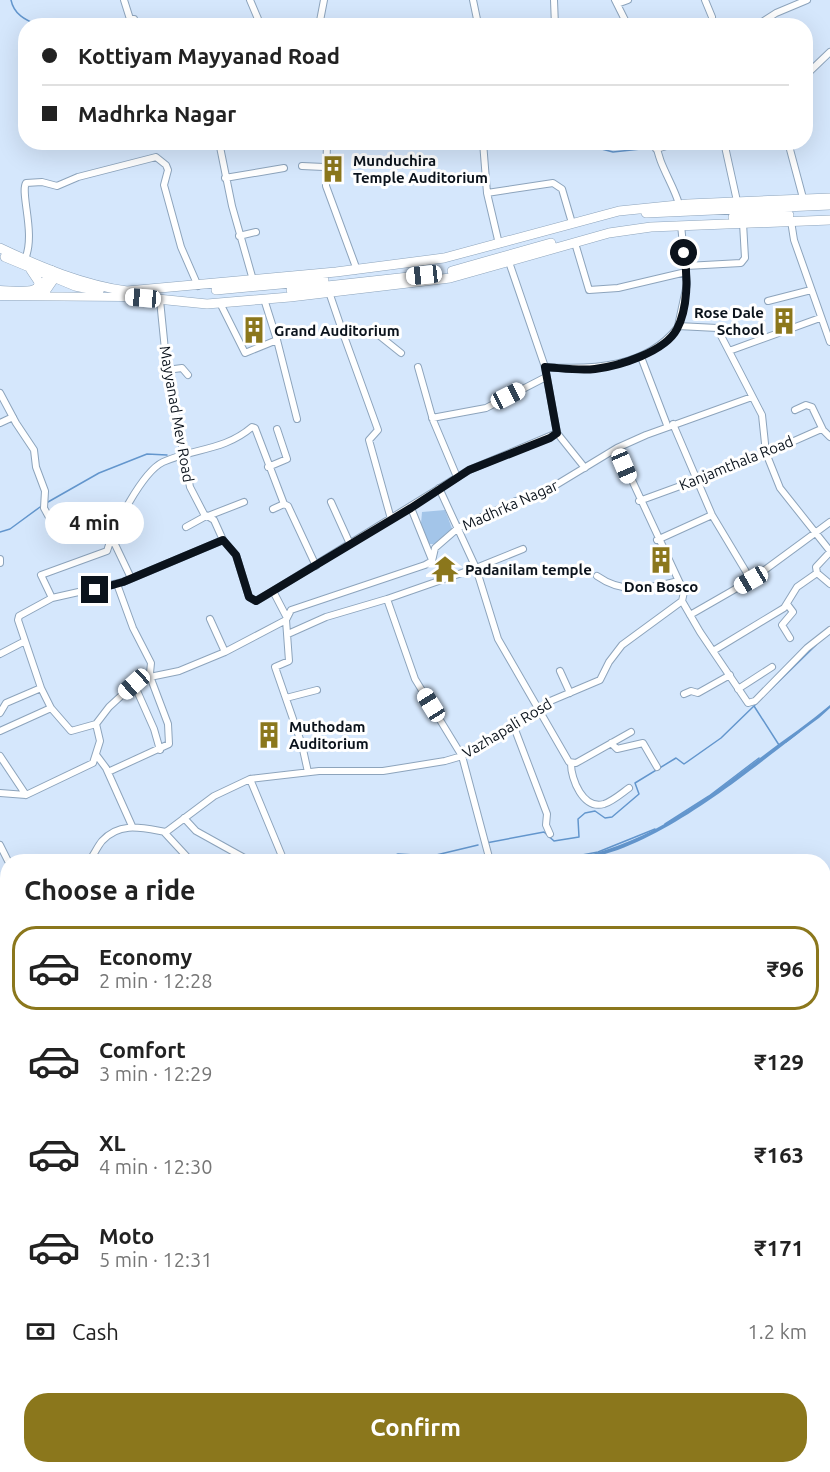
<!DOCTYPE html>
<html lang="en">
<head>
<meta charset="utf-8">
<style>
	body { margin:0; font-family:Ubuntu,sans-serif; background:#f2f2f2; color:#222; height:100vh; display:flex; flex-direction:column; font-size:22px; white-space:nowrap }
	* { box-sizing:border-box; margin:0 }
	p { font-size:20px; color:#767676 }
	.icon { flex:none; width:33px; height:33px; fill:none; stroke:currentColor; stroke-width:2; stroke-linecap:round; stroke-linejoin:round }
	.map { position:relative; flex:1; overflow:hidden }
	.drawer { position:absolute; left:0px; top:854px; width:831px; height:620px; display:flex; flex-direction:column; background:#fff; border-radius:24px 24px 0 0; box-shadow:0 6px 24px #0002 }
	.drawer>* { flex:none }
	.hud { position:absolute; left:18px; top:18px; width:795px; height:132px; border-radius:24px; box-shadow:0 6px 24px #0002; display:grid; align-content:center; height:132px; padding:0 24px; background:#fff }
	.end { position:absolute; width:27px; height:27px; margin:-14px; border:8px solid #0b131c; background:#fff; box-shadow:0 0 0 3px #fff }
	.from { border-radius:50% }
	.bubble { position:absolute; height:42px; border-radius:21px; background:#fff; box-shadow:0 6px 24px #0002; font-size:20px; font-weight:600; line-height:42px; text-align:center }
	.car { position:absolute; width:18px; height:36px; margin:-18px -9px; border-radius:8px; box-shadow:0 0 4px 2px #0007; background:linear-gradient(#fff 24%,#345 0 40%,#fff 0 76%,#345 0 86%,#fff 0) }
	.hud b { display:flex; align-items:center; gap:21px; height:57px; font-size:22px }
	.hud b+b { border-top:2px solid #e0e0e0 }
	.hud i { width:15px; height:15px; background:#222 }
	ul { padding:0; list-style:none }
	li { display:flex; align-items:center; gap:18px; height:84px; margin:0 12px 9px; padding:0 12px; border:3px solid transparent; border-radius:24px }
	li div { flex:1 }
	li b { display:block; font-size:22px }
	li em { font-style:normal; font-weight:600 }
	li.selected { border-color:#8b771c }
	li>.icon { width:54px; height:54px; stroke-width:1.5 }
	h2 { padding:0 24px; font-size:27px; line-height:72px }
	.pay { display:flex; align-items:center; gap:15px; height:66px; padding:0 24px; font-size:22px }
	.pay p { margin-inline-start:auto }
	.action { display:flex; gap:12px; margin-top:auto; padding:12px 24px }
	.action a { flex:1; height:69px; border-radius:24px; background:#8b771c; color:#fff; font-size:24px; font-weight:600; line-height:69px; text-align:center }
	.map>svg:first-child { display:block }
</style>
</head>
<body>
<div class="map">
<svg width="830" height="1472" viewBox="0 0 830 1472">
	<rect width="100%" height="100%" fill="#d5e7fc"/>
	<!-- green -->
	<path fill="#a3c5e9" d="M445,510l8,21 -17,13h-7l-8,-20 1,-12z"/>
	<!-- water -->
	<path fill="#6396cd" d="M830,705v3l-11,10c-67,49 -171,143 -257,143 86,-16 134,-55 202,-106 22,-17 45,-32 66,-50z"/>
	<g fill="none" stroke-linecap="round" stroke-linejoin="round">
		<!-- stream -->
		<path stroke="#6396cd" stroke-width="1.5" d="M11,0c3,15 15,20 28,26
			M575,142l38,10 37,-4
			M48,502l51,-29 48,-19 20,1
			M0,532l10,-3 30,-22
			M770,690l46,-45
			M754,706l25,39
			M786,742l13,-10
			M665,824l44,-28 50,-38
			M486,843l58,-11 10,9 25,-4 -1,-18 7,-6 10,-2 10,7 7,-1 27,-23 -4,-11 41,-25 8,6 37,-26 35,-34
			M382,861l16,-7 34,2 46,-11
			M550,861l48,-9 57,-23
			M824,1040l6,-1"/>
		<defs>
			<path id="minor" d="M124,0l6,19h4
				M250,0l11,26
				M473,0l5,24 30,-2 6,4
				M554,0l1,26
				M615,0l13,26
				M705,0l7,17
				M617,4l11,-4
				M319,26l5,-26
				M722,26l8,-3 3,3
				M756,26l20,-13 31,-13
				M806,75l24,-23
				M219,142l13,64 21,74
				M327,142l-1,44 31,84
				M483,142l4,51 12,51
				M656,142c2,22 17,41 23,62
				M724,142l13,59
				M788,142l15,56
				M656,149l25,-7
				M302,166l22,1
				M225,178l59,-10
				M487,193l66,-10 9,6 10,34
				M791,221l3,19 36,102
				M681,225l6,59 -9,42 39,2 45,87 4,38 14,35 50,63
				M239,236l17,-4
				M575,243l14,47 29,-2 68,-16
				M25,259c11,-25 -5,-66 1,-76l16,-1 15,4 21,-9 78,-20 10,8 2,5 -4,15 17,62 17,39
				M686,266l55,-3 4,-5 -2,-35
				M329,292l15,44
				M160,300l7,70 23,117 14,27 10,6 9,20 13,15 13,42 7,4 17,-10 13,25
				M768,301l43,-11
				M220,303l25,50 32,-13 -13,-41
				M277,340l20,79
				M729,351l91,-33
				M641,357l26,68
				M418,367l15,53 24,57
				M545,367c48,3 101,1 133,-40
				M167,370l15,-2 6,7
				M0,393l16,30 18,27 2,17 9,24 -1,17 12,22 34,-12 21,20
				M795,410l11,-5 6,2 11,23
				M432,418l54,-10 60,-31
				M0,423l13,-6
				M673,424l39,91 39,65
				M557,433l28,35
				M268,467l19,-8 -10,-30
				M439,488l37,80 22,71 71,123 7,1 55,-31
				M639,501l110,-40 70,-31h4l7,7
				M331,502l19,42
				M411,508l21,52
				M273,509l11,-5 4,2 28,60
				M208,516l36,-14
				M391,519l-22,-79 9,-10 -34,-94 27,-7 30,24
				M186,527l20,-11
				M111,536l20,42
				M657,540l55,-25
				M0,559v4
				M817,573l13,11
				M597,576c27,19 51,12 81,5
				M117,584l16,44 18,35 -1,10 -5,5
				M273,591l196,-121 88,-37 -12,-66 -36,-105
				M52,598l-11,-23 66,-24c6,-22 35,-79 56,-89 31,-14 61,-11 89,-35l3,1 29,76
				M682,601l18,31 48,71 7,-2 52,-53 23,-18
				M787,604l6,8 -11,13 8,13
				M690,615l61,-35 79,-58
				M210,619l15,33
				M286,620l3,41 -14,6 27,78 6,27
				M288,634l38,-17 61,-18
				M713,651l71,-43 13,-21 20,-14 -1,-6 14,-15
				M0,654l25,-13
				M560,671l10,22
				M134,684l20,45 6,21
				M738,689l34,-22
				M684,694l7,-3 7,2 32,-18
				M286,698l31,-8
				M0,713l6,-10 35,-15
				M96,724l-25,7 -20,-23 -10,-20 -23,-68 1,-4 33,-18 71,-16 100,-42
				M514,727l33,87 -1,11 4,9
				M0,731l51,-23
				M611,743l6,6 26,-6 14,24
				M0,756l26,39
				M97,756l9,12 26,58
				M571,764c0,15 12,46 33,40 9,-3 18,-11 25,-16
				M108,772l61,-28 -1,-20 -17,-45
				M0,793l26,2 67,-32 7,-22 -4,-17 13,-17 25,-23 11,-6 34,-7 46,-19 61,-32 5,-10 134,-45 7,-4 3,-13 23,-20 58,-27 30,-10 71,-43 29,-13 106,-38
				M184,818l12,13 54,30
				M164,832l25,27
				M0,845l8,16
				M89,861c5,-6 8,-14 13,-20 18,-20 41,-13 64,-9l48,-36 36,-17
				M284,861l-34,-82 69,-8h64l62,-10 17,-5 37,-20 49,-34 52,-22 9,-18 13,-17 60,-44 2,-9 -67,-144
				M490,861l-28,-105 -47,-77 -28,-80 89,-31 47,-19
				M0,979l8,-4
				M0,1045l8,-3
				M0,1068l8,-2
				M0,1095h8
				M824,1148l6,1
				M0,1204l8,-2
				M0,1290l8,-3
				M0,1354l8,-2
				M0,1376l8,-3
				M824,1392l6,-1
				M0,1414l8,5
				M144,1466l3,6
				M204,1466l10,3 8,-3
				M291,1466l5,6
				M338,1466h12
				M441,1466l1,6
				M541,1466l2,6
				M619,1466l3,6
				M774,1466l1,6
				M40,1472l16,-6
				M745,1472l1,-6
				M823,1472v-6"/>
			<path id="major" d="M0,290c25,1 39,6 52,-20
				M0,296l124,1
				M38,296l8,-5 9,-13
				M824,1248l6,4
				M0,1298l8,27
				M57,1466l3,6"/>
			<path id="highway" d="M646,213l184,-8
				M733,217l56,-2
				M0,248c40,19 83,37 127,43l209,-19 108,-14 175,-47 69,-7 142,-6
				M5,257l70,29 24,5
				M31,270l8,12 -1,7
				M452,271l99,-28
				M216,290l108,-10
				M291,290l136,-15
				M118,295l89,9 83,-7 160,-19 159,-45 42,-6 179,-7"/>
		</defs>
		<!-- minor casing -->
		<use href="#minor" stroke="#8da4bc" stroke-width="8"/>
		<!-- major casing -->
		<use href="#major" stroke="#8da4bc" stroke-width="9"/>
		<!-- highway casing -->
		<use href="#highway" stroke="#8da4bc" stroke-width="10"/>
		<!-- minor -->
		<use href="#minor" stroke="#fff" stroke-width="6"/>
		<!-- major -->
		<use href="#major" stroke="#fff" stroke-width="8"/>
		<!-- highway -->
		<use href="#highway" stroke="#fff" stroke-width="9"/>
		<defs>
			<path id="rail" d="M0,1410l8,5
				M83,1466l9,6"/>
		</defs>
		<!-- rail casing -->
		<use href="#rail" stroke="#56626f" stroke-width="4"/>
		<!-- rail -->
		<use href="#rail" stroke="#fff" stroke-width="1.5" stroke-dasharray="4.5" stroke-linecap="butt"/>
	</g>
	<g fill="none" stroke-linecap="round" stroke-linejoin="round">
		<!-- route -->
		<path stroke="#0b131c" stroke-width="8" d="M95,590l28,-8 100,-42 13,15 13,42 7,4 155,-93 58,-38 81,-32 7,-5 -12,-66c16,1 34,4 50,2 24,-3 70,-17 82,-40 11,-21 11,-52 7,-76"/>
	</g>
	<!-- icons -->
	<defs>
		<symbol id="building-bare" viewBox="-9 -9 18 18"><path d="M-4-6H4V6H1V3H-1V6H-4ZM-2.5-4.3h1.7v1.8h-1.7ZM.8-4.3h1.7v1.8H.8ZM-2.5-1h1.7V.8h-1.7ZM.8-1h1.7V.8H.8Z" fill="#8b771c" stroke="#fff" stroke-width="2.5" paint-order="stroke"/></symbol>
		<symbol id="temple-bare" viewBox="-9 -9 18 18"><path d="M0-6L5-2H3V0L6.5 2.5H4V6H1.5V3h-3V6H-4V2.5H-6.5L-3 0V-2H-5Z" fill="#8b771c" stroke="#fff" stroke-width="2.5" paint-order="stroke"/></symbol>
	</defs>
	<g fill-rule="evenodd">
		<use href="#building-bare" x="314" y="150" width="38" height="38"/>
		<use href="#building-bare" x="765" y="302" width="38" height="38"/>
		<use href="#building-bare" x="235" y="311" width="38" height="38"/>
		<use href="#building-bare" x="642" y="541" width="38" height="38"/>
		<use href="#temple-bare" x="426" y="550" width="38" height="38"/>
		<use href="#building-bare" x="250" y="716" width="38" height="38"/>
	</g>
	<g text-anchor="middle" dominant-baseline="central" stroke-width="6" stroke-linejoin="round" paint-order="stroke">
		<!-- poi labels -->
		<g font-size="15" font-weight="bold" fill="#0b131c" stroke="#fff" text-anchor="start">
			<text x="353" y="160">Munduchira<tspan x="353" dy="17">Temple Auditorium</tspan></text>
			<text x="764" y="312" text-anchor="end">Rose Dale<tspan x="764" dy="17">School</tspan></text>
			<text x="274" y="330">Grand Auditorium</text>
			<text x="465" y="569">Padanilam temple</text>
			<text x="661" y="586" text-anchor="middle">Don Bosco</text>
			<text x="289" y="726">Muthodam<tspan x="289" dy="17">Auditorium</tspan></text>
		</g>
		<!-- street labels -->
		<g font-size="15" fill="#0b131c" stroke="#fff">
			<text transform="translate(177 414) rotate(80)">Mayyanad Mev Road</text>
			<text transform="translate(736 463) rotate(-22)">Kanjamthala Road</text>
			<text transform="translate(510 505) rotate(-24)">Madhrka Nagar</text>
			<text transform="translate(507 728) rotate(-31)">Vazhapali Rosd</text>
		</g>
	</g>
</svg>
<i class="end from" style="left:684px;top:253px"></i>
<i class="end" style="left:95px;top:590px"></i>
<div class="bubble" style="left:45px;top:502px;width:99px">4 min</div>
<i class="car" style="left:424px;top:275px;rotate:264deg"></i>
<i class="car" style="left:143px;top:298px;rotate:275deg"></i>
<i class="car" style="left:508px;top:396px;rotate:63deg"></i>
<i class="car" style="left:624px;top:466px;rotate:157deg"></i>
<i class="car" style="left:751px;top:580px;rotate:240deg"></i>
<i class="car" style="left:134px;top:684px;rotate:228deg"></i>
<i class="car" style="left:431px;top:705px;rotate:328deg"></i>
<div class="hud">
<b><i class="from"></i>Kottiyam Mayyanad Road</b>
<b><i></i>Madhrka Nagar</b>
</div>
<section class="drawer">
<h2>Choose a ride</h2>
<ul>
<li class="selected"><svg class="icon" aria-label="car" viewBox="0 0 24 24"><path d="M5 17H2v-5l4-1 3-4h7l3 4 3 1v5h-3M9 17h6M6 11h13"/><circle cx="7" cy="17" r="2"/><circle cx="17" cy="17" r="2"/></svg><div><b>Economy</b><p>2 min · 12:28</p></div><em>₹96</em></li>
<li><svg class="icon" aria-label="car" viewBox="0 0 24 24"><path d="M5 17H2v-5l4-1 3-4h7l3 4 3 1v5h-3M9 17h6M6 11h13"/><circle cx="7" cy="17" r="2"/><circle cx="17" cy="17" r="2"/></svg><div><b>Comfort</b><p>3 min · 12:29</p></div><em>₹129</em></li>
<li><svg class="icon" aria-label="car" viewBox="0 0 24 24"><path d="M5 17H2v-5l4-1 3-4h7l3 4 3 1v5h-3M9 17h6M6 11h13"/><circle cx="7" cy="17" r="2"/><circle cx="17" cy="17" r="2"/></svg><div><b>XL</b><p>4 min · 12:30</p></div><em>₹163</em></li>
<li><svg class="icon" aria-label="car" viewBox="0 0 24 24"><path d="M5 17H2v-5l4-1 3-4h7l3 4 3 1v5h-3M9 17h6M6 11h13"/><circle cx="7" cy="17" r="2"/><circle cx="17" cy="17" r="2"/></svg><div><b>Moto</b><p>5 min · 12:31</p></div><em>₹171</em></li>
</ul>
<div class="pay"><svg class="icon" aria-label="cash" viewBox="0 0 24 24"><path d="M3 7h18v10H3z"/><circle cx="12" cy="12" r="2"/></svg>Cash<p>1.2 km</p></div>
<div class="action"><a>Confirm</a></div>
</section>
</div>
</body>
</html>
